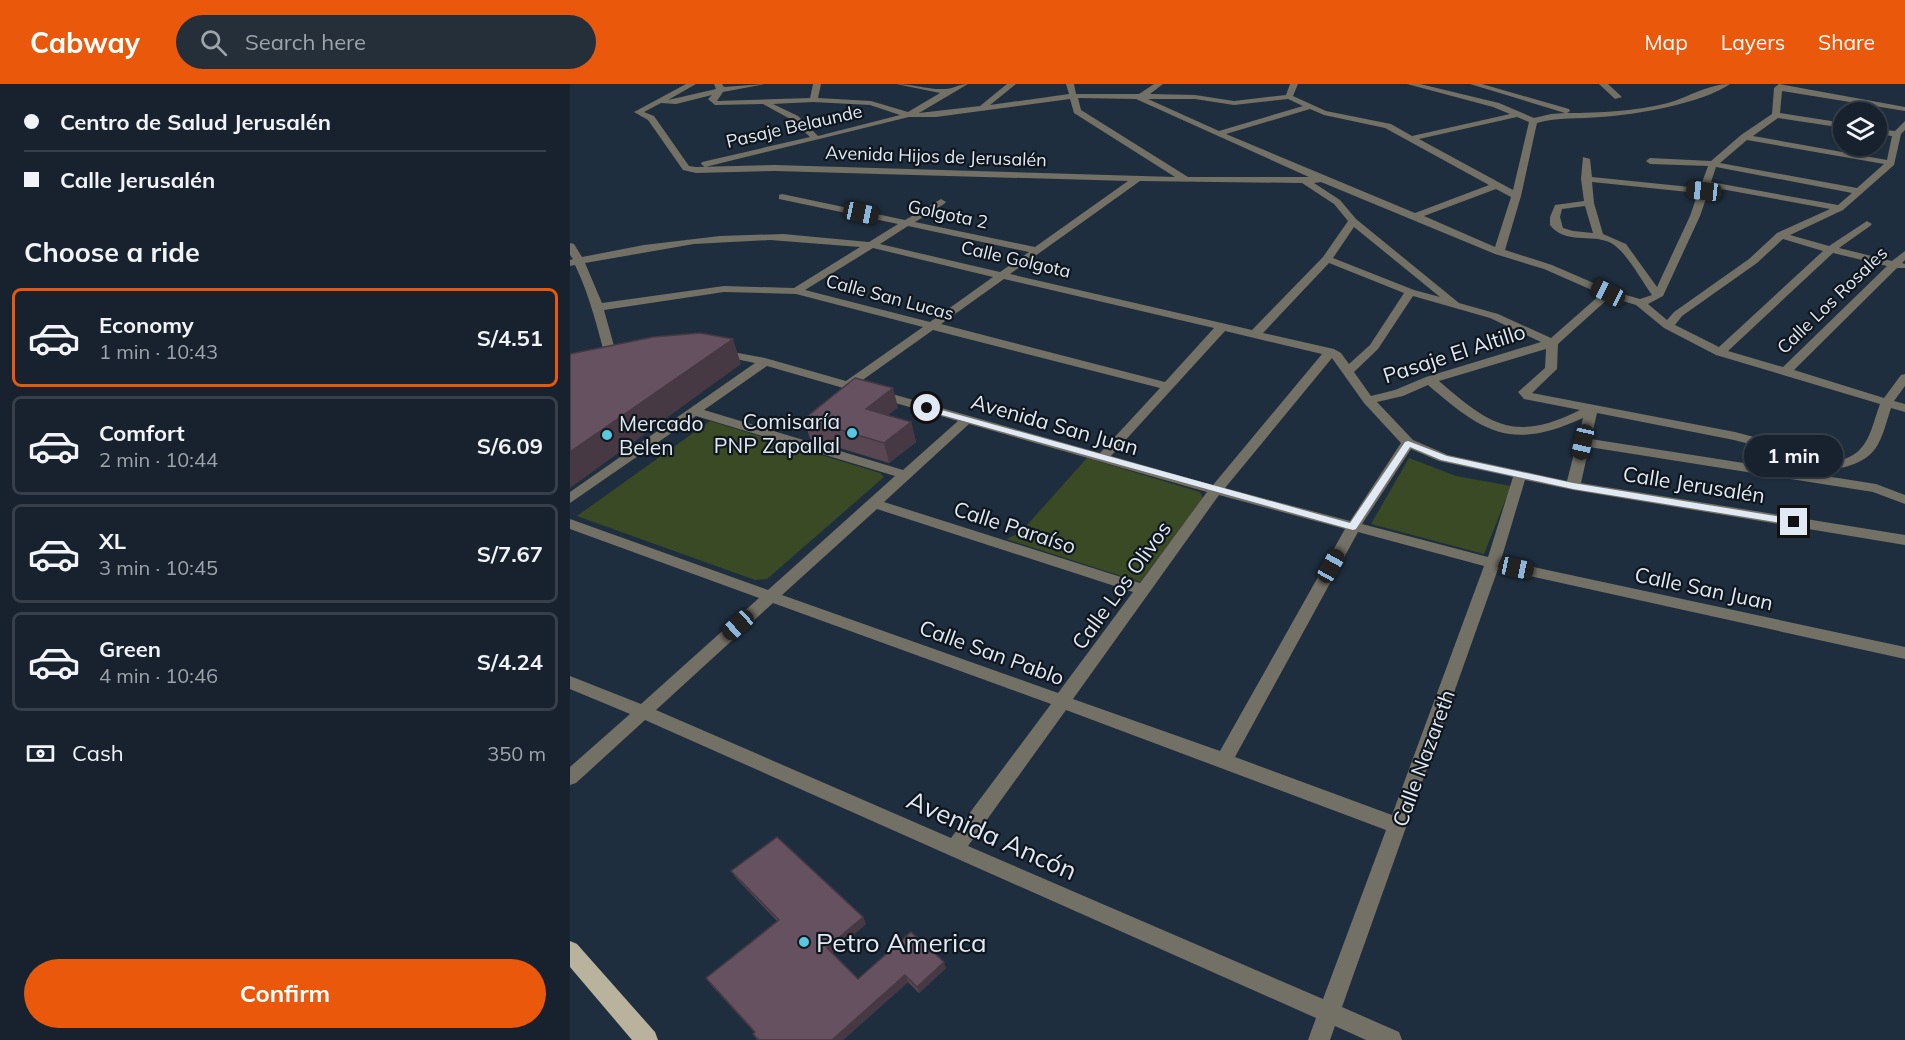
<!DOCTYPE html>
<html lang="en">
<head>
<meta charset="utf-8">
<style>
	body { margin:0; font-family:Mulish,sans-serif; background:#242f3a; color:#f1f3f6; height:100vh; display:flex; flex-direction:column; font-size:22px; white-space:nowrap }
	* { box-sizing:border-box; margin:0 }
	p { font-size:20px; color:#9ea4aa }
	.icon { flex:none; width:33px; height:33px; fill:none; stroke:currentColor; stroke-width:2; stroke-linecap:round; stroke-linejoin:round }
	.map { position:relative; flex:1; overflow:hidden }
	.drawer { display:flex; flex-direction:column; background:#17222e; width:570px }
	.drawer>* { flex:none }
	.guide { display:grid; align-content:center; height:132px; padding:0 24px; background:#17222e }
	.buttons { position:absolute; left:1263px; top:18px; display:grid; gap:12px }
	.buttons a { display:grid; place-items:center; width:54px; height:54px; border-radius:50%; background:#17222e; box-shadow:0 2px 4px #0004,0 0 0 2px #363f4a; font-size:30px }
	.end { position:absolute; width:27px; height:27px; margin:-14px; border:8px solid #e0e9f4; background:#111; box-shadow:0 0 0 3px #111 }
	.from { border-radius:50% }
	.bubble { position:absolute; height:42px; border-radius:21px; background:#17222e; box-shadow:0 2px 4px #0004,0 0 0 2px #363f4a; font-size:20px; font-weight:700; line-height:42px; text-align:center }
	.car { position:absolute; width:18px; height:36px; margin:-18px -9px; border-radius:8px; box-shadow:0 0 4px 2px #0007; background:linear-gradient(#222 24%,#8ab4d8 0 40%,#222 0 76%,#8ab4d8 0 86%,#222 0) }
	.guide b { display:flex; align-items:center; gap:21px; height:57px; font-size:22px }
	.guide b+b { border-top:2px solid #363f4a }
	.guide i { width:15px; height:15px; background:#f1f3f6 }
	ul { padding:0; list-style:none }
	li { display:flex; align-items:center; gap:18px; height:99px; margin:0 12px 9px; padding:0 12px; border:3px solid #363f4a; border-radius:9px }
	li div { flex:1 }
	li b { display:block; font-size:22px }
	li em { font-style:normal; font-weight:700 }
	li.active { border-color:#ea580c }
	li>.icon { width:54px; height:54px; stroke-width:1.5 }
	h2 { padding:0 24px; font-size:27px; line-height:72px }
	.pay { display:flex; align-items:center; gap:15px; height:66px; padding:0 24px; font-size:22px }
	.pay p { margin-inline-start:auto }
	.action { display:flex; gap:12px; margin-top:auto; padding:12px 24px }
	.action a { flex:1; height:69px; border-radius:36px; background:#ea580c; color:#fff; font-size:24px; font-weight:700; line-height:69px; text-align:center }
	header { display:flex; align-items:center; gap:36px; box-sizing:border-box; height:84px; padding:0 30px; background:#ea580c; color:#fff }
	header strong { font-size:28px }
	nav { display:flex; gap:33px; margin-inline-start:auto; font-size:21px }
	.search { width:420px; height:54px; background:#242f3a; display:flex; align-items:center; gap:15px; box-sizing:border-box; padding:0 21px; border-radius:33px; color:#9ea4aa; font-size:22px }
	main { display:flex; flex:1; min-height:0 }
	.map>svg:first-child { display:block }
</style>
</head>
<body>
<header>
<strong>Cabway</strong>
<div class="search"><svg class="icon" aria-label="search" viewBox="0 0 24 24"><circle cx="10" cy="10" r="6"/><path d="M15 15l6 6"/></svg>Search here</div>
<nav><a>Map</a><a>Layers</a><a>Share</a></nav>
</header>
<main>
<section class="drawer">
<div class="guide">
<b><i class="from"></i>Centro de Salud Jerusalén</b>
<b><i></i>Calle Jerusalén</b>
</div>
<h2>Choose a ride</h2>
<ul>
<li class="active"><svg class="icon" aria-label="car" viewBox="0 0 24 24"><path d="M5 17H2v-5l4-1 3-4h7l3 4 3 1v5h-3M9 17h6M6 11h13"/><circle cx="7" cy="17" r="2"/><circle cx="17" cy="17" r="2"/></svg><div><b>Economy</b><p>1 min · 10:43</p></div><em>S/4.51</em></li>
<li><svg class="icon" aria-label="car" viewBox="0 0 24 24"><path d="M5 17H2v-5l4-1 3-4h7l3 4 3 1v5h-3M9 17h6M6 11h13"/><circle cx="7" cy="17" r="2"/><circle cx="17" cy="17" r="2"/></svg><div><b>Comfort</b><p>2 min · 10:44</p></div><em>S/6.09</em></li>
<li><svg class="icon" aria-label="car" viewBox="0 0 24 24"><path d="M5 17H2v-5l4-1 3-4h7l3 4 3 1v5h-3M9 17h6M6 11h13"/><circle cx="7" cy="17" r="2"/><circle cx="17" cy="17" r="2"/></svg><div><b>XL</b><p>3 min · 10:45</p></div><em>S/7.67</em></li>
<li><svg class="icon" aria-label="car" viewBox="0 0 24 24"><path d="M5 17H2v-5l4-1 3-4h7l3 4 3 1v5h-3M9 17h6M6 11h13"/><circle cx="7" cy="17" r="2"/><circle cx="17" cy="17" r="2"/></svg><div><b>Green</b><p>4 min · 10:46</p></div><em>S/4.24</em></li>
</ul>
<div class="pay"><svg class="icon" aria-label="cash" viewBox="0 0 24 24"><path d="M3 7h18v10H3z"/><circle cx="12" cy="12" r="2"/></svg>Cash<p>350 m</p></div>
<div class="action"><a>Confirm</a></div>
</section>
<div class="map">
<svg width="1335" height="956" viewBox="0 0 1335 956">
	<rect width="100%" height="100%" fill="#1f2e3e"/>
	<!-- green -->
	<path fill="#394a25" d="M140,337l170,52 4,4 -117,102 -12,1 -178,-64z
		M517,374l113,34 3,6 -63,84 -134,-43 14,-6z
		M839,374l47,18 55,10 -27,68 -113,-30z"/>
	<g fill="none" stroke-linecap="round" stroke-linejoin="round">
		<!-- minor -->
		<path fill="#737066" fill-rule="evenodd" d="M116,0h10l-28,16 48,-11 -2,-5h8l2,3 41,-3 -42,8 -6,9 93,-3 3,-14h8l-3,14 53,3 37,11 32,-19 -44,-9c16,0 33,6 49,5 8,0 14,-5 23,-5l-49,29 61,-7 27,-22h9l-26,21 79,-11 -3,-10h8l2,10h63l15,-10h9l-13,10 45,1 39,6 52,-6 4,-11h8l-5,12 33,15 65,13 21,12 98,-22 -17,-7 -86,-23h13l79,19 35,15 17,-4 14,-1 -95,-29h12l87,25 1,2 -3,2c33,0 69,-2 101,-10 21,-6 40,-19 62,-19 -27,19 -95,31 -129,33 -22,2 -43,0 -64,6l-16,73 -16,54 47,15 60,26 28,8 12,-4c-10,-14 -27,-45 -41,-52 -20,-10 -46,2 -61,-18v-8l5,-12 29,-4 -3,-22 2,-22 7,2 2,18 108,11 8,-22 -58,-2 -4,-3 4,-3 61,3 30,-26 31,-21 2,-26 5,-4 126,23v4l-123,-20 -2,22 64,10v5l-66,-10 -25,18 134,24 5,-24 -16,-2v-5l19,2 10,-10v9l-4,4 -7,31 -51,45 -53,25 39,11 38,-25 5,3 -2,2 -31,22 53,13 13,-10v9l-3,3 3,1v4h-8l-103,102 90,28 17,-23 4,-1v12l-11,15 11,3v8l-14,-4c-11,34 -12,51 -50,60l-107,-28 -137,-27 -6,26 285,45 29,11v9l-32,-12 -284,-45 -8,36 324,52v10l-332,-55 -48,-10 -24,80 404,87v12l-407,-90 -156,438 57,25 3,8h-36l-31,-14 -5,14h-22l8,-22 -671,-298 -69,63 -6,2v-18l60,-53 -60,-25v-13l71,28 118,-106 -189,-69v-10l198,71 127,-114 -199,-60 -126,87v-11l185,-129 -39,-8v-6l49,9 81,23 77,-54 -127,-33 -72,-2 -120,18 15,54 -6,4 -6,-4c-9,-34 -17,-68 -32,-99l-5,1v-6l3,-1 -3,-4v-12l4,1 8,13 62,-12 76,-9 63,-2 86,8 29,-18 -119,-25v-4l3,-1 123,26 36,-21 5,3 -2,2 -29,18 120,25 93,-66 -353,-10 -79,2 -13,-3 -35,-50 -14,-8zM142,11l-4,4 7,6 48,-1 29,16 18,17 -108,25 -1,2 4,3 204,-50h27l134,-18 4,14 101,64 -400,-12 -79,2 -7,-1 -35,-50 -10,-4 17,-9 15,1zM508,14l58,1 173,78h-121l-107,-67zM578,15h47l39,6 54,-6 15,7 -84,25zM243,18l57,3 30,10 -82,21 -20,-20 -25,-12zM740,25l14,6 61,13 104,57 -74,28 -189,-79zM947,33l12,5 -16,68 -94,-51zM1177,56l137,24 -27,24 -137,-25zM1146,83l136,26 -14,12 -127,-23zM570,97l162,2 32,21 14,17 -25,36 -71,73 -242,-56zM751,98l174,72 49,15 57,25 -50,44 -53,-24 -39,-11 -103,-84 -16,-19 -26,-17zM1022,98l106,11 -8,23 -33,71 -31,-43 -23,-10 -9,-31zM1140,103l120,22 -53,24 -28,26 -75,53 -7,8 -19,-16 15,-8 37,-80zM926,105l15,8 -16,50 -71,-31zM1015,122l8,27 -20,-2 -10,-3 -3,-11 2,-8zM338,142l121,26 -29,20 -120,-28zM784,143l86,70 -26,-7 -81,-32zM1213,155l40,12 -104,96 -44,-22 7,-9 75,-53zM200,156l90,7 -66,41 -70,-2 -122,17 -17,-40 109,-19zM303,164l120,29 -63,45 -125,-32zM1263,169l54,13 -104,101 -55,-16zM759,179l75,30 -34,52 -21,19 -8,-11 -7,-4 -71,-16zM434,195l210,49 -49,54 -224,-58zM843,212l77,22 51,24 -115,35 -31,13 -24,6 -17,-24 24,-23zM1040,213l26,8 28,23 52,27 164,49c-9,24 -11,49 -39,56l-106,-28 -203,-39 25,-24 1,-25zM363,246l227,58 -60,65 -243,-69zM655,247l97,23 -109,131 -102,-29zM976,265l-1,19 -27,24 6,7 56,11c-66,33 -90,15 -141,-29zM762,274l32,45 37,40 -51,78 -125,-33zM197,282l191,55 -55,49 -199,-60zM858,301c56,48 83,66 155,33l-16,63 -119,-26 -35,-15 -36,-38 26,-6zM399,340l238,68 -67,91 -256,-81zM841,365l28,12 74,16 -25,80 -126,-33zM649,411l126,34 -125,222 -147,-52zM307,425l256,83 -75,101 -276,-98zM788,448l126,34 -92,249 -157,-58zM203,519l278,101 -100,134 -295,-128zM496,626l320,120 -63,169 -355,-153z
			M1029,0h9l14,13 -7,2z"/>
		<!-- major -->
		<path fill="#b9b39d" fill-rule="evenodd" d="M0,857l7,3 78,88 3,8h-26l-62,-73z"/>
	</g>
	<!-- wall -->
	<path fill="#584653" d="M328,323l-10,8 23,7 5,20 -27,21 -79,-24 -6,-20z
		M161,787l132,46 3,7 -34,29 26,26 88,-11 -27,25 -11,-11 -65,58h-86l-4,-6 2,-1 -44,-48 -5,-7 71,-57 -42,-44z"/>
	<!-- shaded-wall -->
	<path fill="#473943" d="M163,255l8,25 -171,124v-36z
		M323,304l5,19 -27,21 -5,-19z
		M341,338l5,20 -27,21 -5,-20z
		M293,833l3,7 -36,31 -3,-7z
		M374,878l2,6 -27,25 -2,-6z
		M335,891l3,7 -65,58h-11z"/>
	<!-- building -->
	<path fill="#665160" stroke="#473943" stroke-width="1.5" d="M130,249l33,6 -163,113v-98l83,-17z
		M285,294l38,10 -27,21 45,13 -27,21 -80,-24z
		M207,753l86,80 -36,31 31,31 53,-47 33,30 -27,25 -12,-12 -73,65h-73l-6,-6 2,-2 -49,-54 73,-58 -48,-49z"/>
	<!-- route -->
	<path fill="#e0e9f4" d="M357,322l423,117 55,-81 3,-1 39,15 126,27 221,36 5,3 -5,3 -221,-36 -132,-29 -31,-13 -54,82 -3,1 -429,-120v-4z"/>
	<!-- markers -->
	<g fill="#56c9e1" stroke="#0f161d" stroke-width="2">
		<circle cx="282" cy="349" r="6"/>
		<circle cx="37" cy="351" r="6"/>
		<circle cx="234" cy="858" r="6"/>
	</g>
	<g text-anchor="middle" dominant-baseline="central" stroke-width="4.5" stroke-linejoin="round" paint-order="stroke">
		<!-- far-street labels -->
		<g font-size="18" fill="#e0e9f4" stroke="#0f161d">
			<text transform="translate(224 42) rotate(-13)">Pasaje Belaunde</text>
			<text transform="translate(366 72) rotate(2)">Avenida Hijos de Jerusalén</text>
			<text transform="translate(378 130) rotate(12)">Golgota 2</text>
			<text transform="translate(446 175) rotate(13)">Calle Golgota</text>
			<text transform="translate(320 213) rotate(15)">Calle San Lucas</text>
			<text transform="translate(1262 216) rotate(-44)">Calle Los Rosales</text>
		</g>
		<!-- street labels -->
		<g font-size="21" fill="#e0e9f4" stroke="#0f161d">
			<text transform="translate(884 269) rotate(-18)">Pasaje El Altillo</text>
			<text transform="translate(485 340) rotate(16)">Avenida San Juan</text>
			<text transform="translate(1124 400) rotate(9)">Calle Jerusalén</text>
			<text transform="translate(445 443) rotate(18)">Calle Paraíso</text>
			<text transform="translate(551 501) rotate(-54)">Calle Los Olivos</text>
			<text transform="translate(1134 504) rotate(12)">Calle San Juan</text>
			<text transform="translate(422 568) rotate(20)">Calle San Pablo</text>
			<text transform="translate(853 674) rotate(-70)">Calle Nazareth</text>
		</g>
		<!-- poi labels -->
		<g font-size="21" fill="#e0e9f4" stroke="#0f161d" text-anchor="end">
			<text x="270" y="337">Comisaría<tspan x="270" dy="24">PNP Zapallal</tspan></text>
			<text x="49" y="339" text-anchor="start">Mercado<tspan x="49" dy="24">Belen</tspan></text>
		</g>
		<!-- near-street labels -->
		<g font-size="26" fill="#e0e9f4" stroke="#0f161d">
			<text transform="translate(422 751) rotate(24)">Avenida Ancón</text>
		</g>
		<!-- near-poi labels -->
		<g font-size="26" fill="#e0e9f4" stroke="#0f161d" text-anchor="start">
			<text x="246" y="858">Petro America</text>
		</g>
	</g>
</svg>
<div class="buttons">
<a><svg class="icon" aria-label="layers" viewBox="0 0 24 24"><path d="M12 4l9 5-9 5-9-5zM3 14l9 5 9-5"/></svg></a>
</div>
<i class="end from" style="left:357px;top:324px"></i>
<i class="end" style="left:1224px;top:438px"></i>
<div class="bubble" style="left:1174px;top:351px;width:99px">1 min</div>
<i class="car" style="left:1134px;top:107px;rotate:276deg"></i>
<i class="car" style="left:291px;top:129px;rotate:102deg"></i>
<i class="car" style="left:1038px;top:209px;rotate:297deg"></i>
<i class="car" style="left:1013px;top:358px;rotate:193deg"></i>
<i class="car" style="left:761px;top:482px;rotate:29deg"></i>
<i class="car" style="left:946px;top:484px;rotate:102deg"></i>
<i class="car" style="left:168px;top:541px;rotate:228deg"></i>
</div>
</main>
</body>
</html>
